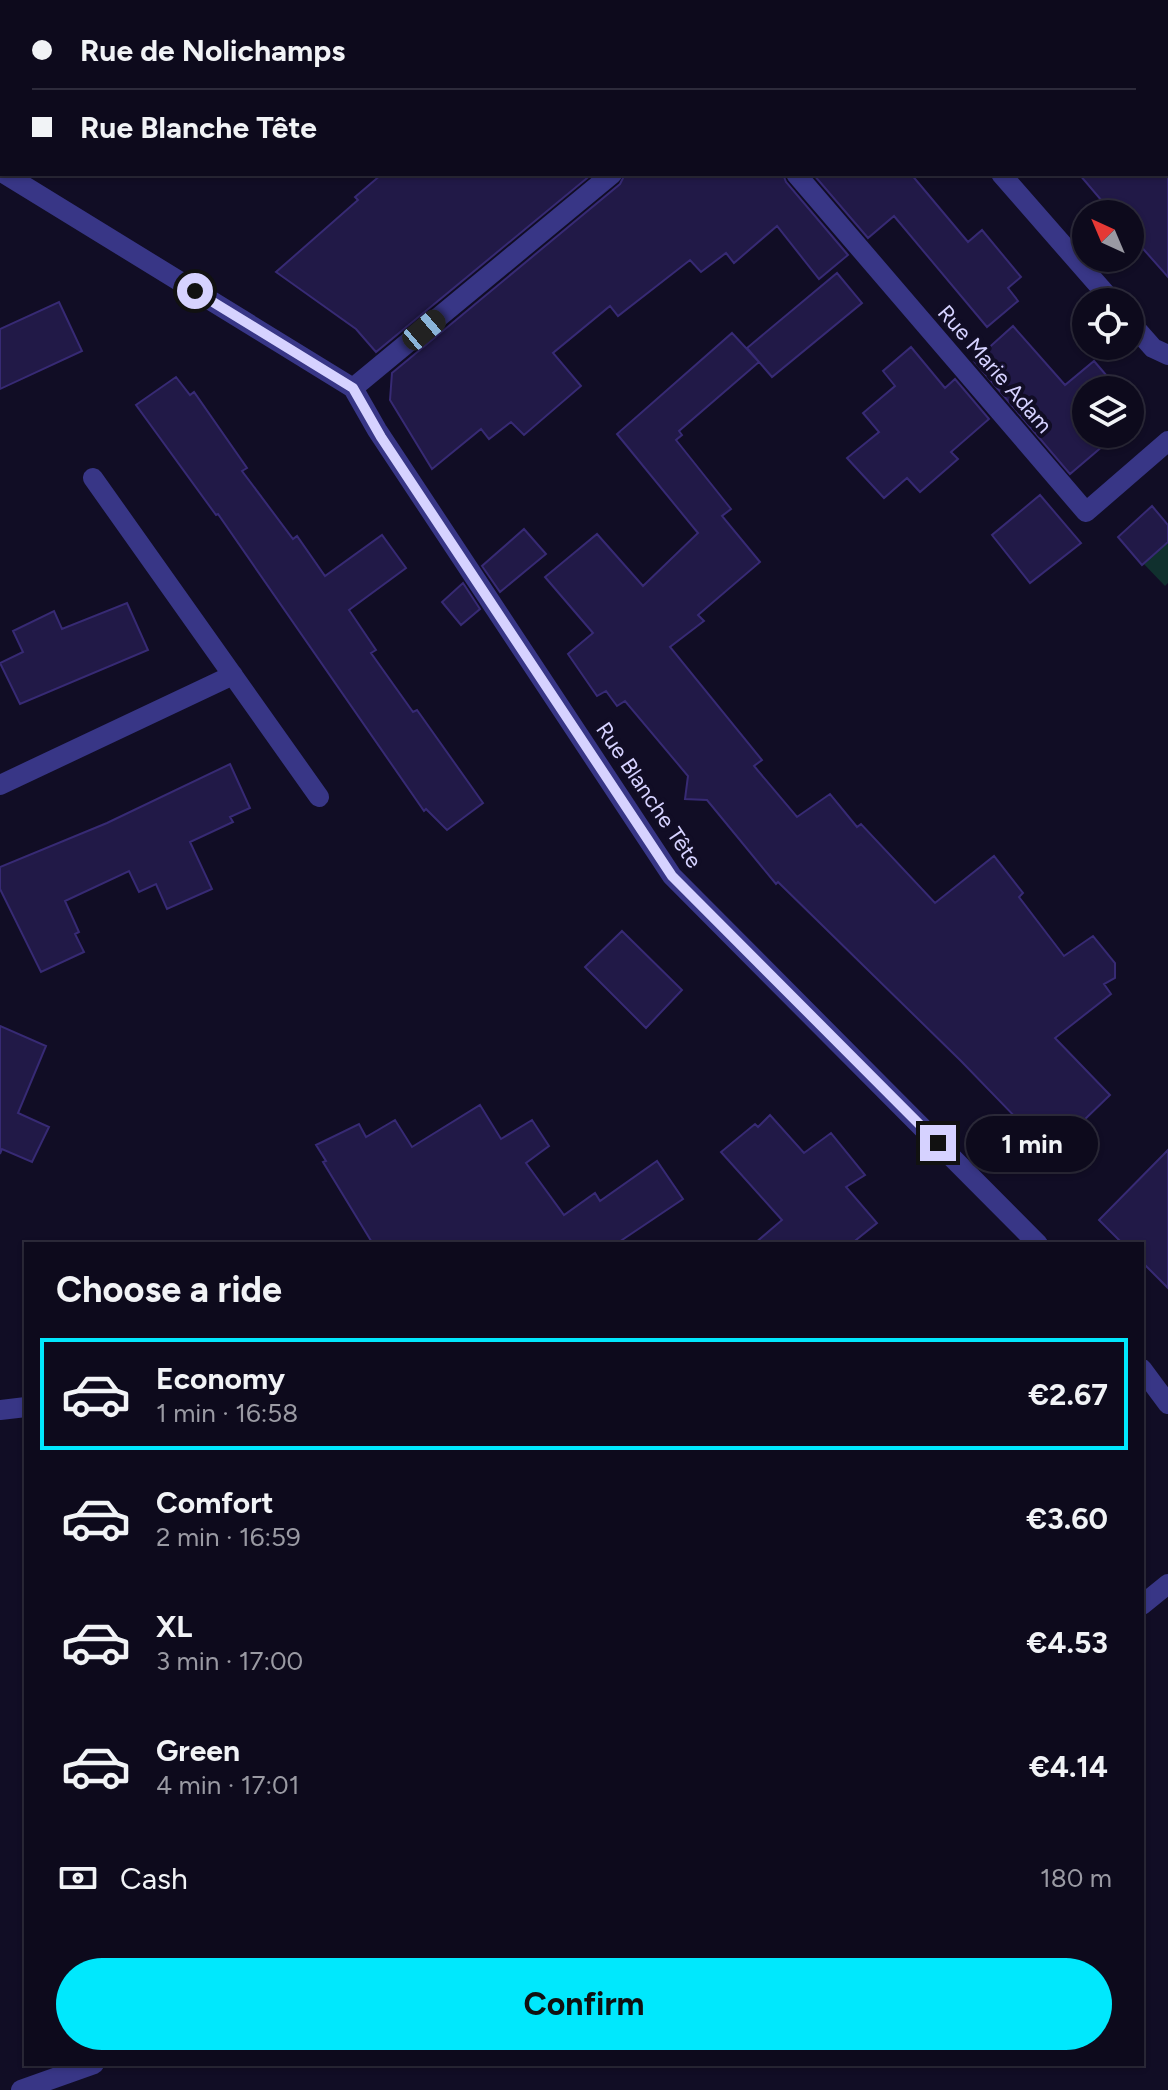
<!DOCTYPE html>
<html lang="en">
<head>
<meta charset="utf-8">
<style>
	body { margin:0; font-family:Figtree,sans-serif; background:#161325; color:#f1f3f6; height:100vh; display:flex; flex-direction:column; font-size:30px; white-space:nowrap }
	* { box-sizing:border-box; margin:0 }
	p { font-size:26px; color:#9a9aa3 }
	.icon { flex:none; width:44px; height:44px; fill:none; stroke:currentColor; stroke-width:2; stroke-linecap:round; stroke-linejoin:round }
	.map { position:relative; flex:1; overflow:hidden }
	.sheet { position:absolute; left:24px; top:1242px; width:1120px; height:824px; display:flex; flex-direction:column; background:#0d0a1c; border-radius:0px; box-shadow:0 2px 6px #0004,0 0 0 2px #2d2b3b }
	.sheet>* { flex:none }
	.hud { position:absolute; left:0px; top:0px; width:1168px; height:176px; box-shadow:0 2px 6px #0004,0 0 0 2px #2d2b3b; display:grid; align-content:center; height:176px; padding:0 32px; background:#0d0a1c }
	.needle { width:52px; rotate:316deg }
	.fabs { position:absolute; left:1072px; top:200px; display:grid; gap:16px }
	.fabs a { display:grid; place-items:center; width:72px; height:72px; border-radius:50%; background:#0d0a1c; box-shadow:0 2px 6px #0004,0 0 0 2px #2d2b3b; font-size:40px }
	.end { position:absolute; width:36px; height:36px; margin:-18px; border:10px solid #d6d2ff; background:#111; box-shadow:0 0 0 4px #111 }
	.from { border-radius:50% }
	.bubble { position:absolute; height:56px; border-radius:28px; background:#0d0a1c; box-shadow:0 2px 6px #0004,0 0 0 2px #2d2b3b; font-size:26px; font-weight:700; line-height:56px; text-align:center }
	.car { position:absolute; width:24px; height:48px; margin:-24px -12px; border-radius:10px; box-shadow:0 0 6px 2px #0007; background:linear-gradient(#222 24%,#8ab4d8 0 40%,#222 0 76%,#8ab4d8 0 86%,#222 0) }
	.hud b { display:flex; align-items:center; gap:28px; height:76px; font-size:30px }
	.hud b+b { border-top:2px solid #2d2b3b }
	.hud i { width:20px; height:20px; background:#f1f3f6 }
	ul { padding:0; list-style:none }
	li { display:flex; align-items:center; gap:24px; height:112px; margin:0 16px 12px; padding:0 16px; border:4px solid transparent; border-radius:0px }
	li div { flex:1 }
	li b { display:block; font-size:30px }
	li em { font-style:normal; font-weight:700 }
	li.on { border-color:#00e8fd }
	li>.icon { width:72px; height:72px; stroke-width:1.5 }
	h2 { padding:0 32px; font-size:36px; line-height:96px }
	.pay { display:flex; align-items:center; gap:20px; height:88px; padding:0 32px; font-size:30px }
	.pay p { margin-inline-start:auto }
	.action { display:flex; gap:16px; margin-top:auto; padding:16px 32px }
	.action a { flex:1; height:92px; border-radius:48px; background:#00e8fd; color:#111; font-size:32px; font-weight:700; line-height:92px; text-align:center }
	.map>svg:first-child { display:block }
</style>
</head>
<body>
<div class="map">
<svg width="1168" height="2090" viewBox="0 0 1168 2090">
	<rect width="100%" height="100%" fill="#110d25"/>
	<!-- green -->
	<path fill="#10302e" d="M1168,541v42l-3,3 -23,-24z"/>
	<!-- building -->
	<path fill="#211947" stroke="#372a74" stroke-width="2" d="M382,174h210l-216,178 -20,-23 -80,-57 82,-72 -3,-3z
		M625,174h158l3,8 62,73 -29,24 -42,-53 -43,37 -8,-10 -25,19 -11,-12 -72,56 -8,-10 -57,47 28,33 -57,49 -13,-13 -22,17 -8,-10 -49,40 -42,-69 2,-27 228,-189z
		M813,174h98l57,68 14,-12 39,47 -13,11 10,13 -31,26 -93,-111 -26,22z
		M1079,174h89v103l-38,-43v-20h-17z
		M837,273l25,30 -90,74 -25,-29z
		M59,302l23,49 -82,38v-60z
		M1013,326l52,59 29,-24 25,29h-33v44h31l-47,40 -96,-113z
		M732,333l27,29 -80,69 3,4 -6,5 55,69 -9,7 38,46 -62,53 6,6 -34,26 92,113 -8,6 43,51 33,-23 27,33 4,-3 74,79 59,-47 29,37 -4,4 45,59 29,-20 22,27v15l-11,6 7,10 -56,44 55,57 -60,58 -89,-92 -183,-179 -2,2 -69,-84 -22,-1 3,-23 -63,-75 -8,5 -11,-15 -9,5 -29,-42 25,-21 -48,-56 52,-43 46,52 55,-53 -81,-99z
		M911,347l34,41 10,-9 34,40 -38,33 7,7 -38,33 -13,-14 -23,20 -37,-40 32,-26 -16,-19 32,-27 -12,-15z
		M176,377l14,18 4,-3 53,76 -5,3 51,68 4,-3 28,40 57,-41 24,33 -57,42 27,40 -5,3 42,59 4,-2 66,93 -36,27 -21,-21 -2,2 -206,-297 -2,1 -80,-110z
		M1040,495l41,48 -51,40 -38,-48z
		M1152,506l16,19v17l-26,23 -24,-28z
		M524,529l22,25 -46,38 -18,-26z
		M463,583l17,26 -19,16 -19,-23z
		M127,603l21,47 -128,54 -20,-41 23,-11 -10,-21 41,-20 8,18z
		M230,764l20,44 -20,9 3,5 -43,20 22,47 -45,20 -11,-25 -17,8 -10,-21 -64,30 14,31 -4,2 9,18 -43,20 -41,-83v-22l107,-44z
		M622,931l60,59 -36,38 -61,-61z
		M0,1026l46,20 -28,67 31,14 -17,35 -30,-13 -2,5z
		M480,1105l21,34 31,-19 17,26 -23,17 38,52 31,-22 5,8 57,-40 26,38 -67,45h-243l-50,-82 3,-1 -10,-16 43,-21 7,13 29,-17 17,27z
		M770,1115l34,38 27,-20 34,42 -19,12 31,36 -26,21h-97l28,-24 -61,-68 34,-28 3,3z
		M1168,1150v138l-26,-26v-18h-19l-24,-24z"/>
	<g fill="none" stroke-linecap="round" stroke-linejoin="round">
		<!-- street -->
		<path stroke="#383686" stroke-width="20" d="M848,0l1,2
			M815,2l2,-2
			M5,174l348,214 24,42 295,446 366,368
			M796,174l290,338 82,-71
			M1001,174l112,128
			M1130,322l23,26 15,7
			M353,388l259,-214
			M93,478l226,319
			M0,785l233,-110
			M1142,1369l26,35
			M0,1410l26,-3
			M1142,1605l26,-21
			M21,2090l73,-26"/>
	</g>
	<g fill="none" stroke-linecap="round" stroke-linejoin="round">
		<!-- route -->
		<path stroke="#d6d2ff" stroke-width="10" d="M195,291l158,97 28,49 291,439 266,267"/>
	</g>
	<g text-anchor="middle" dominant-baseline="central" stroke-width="8" stroke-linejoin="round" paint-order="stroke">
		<!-- street labels -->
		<g font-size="22" fill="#d6d2ff" stroke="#110d25">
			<text transform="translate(995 369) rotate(49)">Rue Marie Adam</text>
			<text transform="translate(649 795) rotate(56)">Rue Blanche Tête</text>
		</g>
	</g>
</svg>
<div class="fabs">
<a><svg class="needle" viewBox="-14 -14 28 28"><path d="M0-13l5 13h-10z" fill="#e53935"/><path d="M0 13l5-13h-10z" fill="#9a9aa3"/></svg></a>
<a><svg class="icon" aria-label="locate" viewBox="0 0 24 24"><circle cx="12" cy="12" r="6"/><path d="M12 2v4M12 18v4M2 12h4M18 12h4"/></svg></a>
<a><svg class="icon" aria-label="layers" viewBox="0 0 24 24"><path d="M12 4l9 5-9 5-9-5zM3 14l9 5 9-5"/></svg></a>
</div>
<i class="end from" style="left:195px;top:291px"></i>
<i class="end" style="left:938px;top:1143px"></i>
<div class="bubble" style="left:966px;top:1116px;width:132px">1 min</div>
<i class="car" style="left:424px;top:330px;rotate:50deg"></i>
<div class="hud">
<b><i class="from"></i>Rue de Nolichamps</b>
<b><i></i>Rue Blanche Tête</b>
</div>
<section class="sheet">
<h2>Choose a ride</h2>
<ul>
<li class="on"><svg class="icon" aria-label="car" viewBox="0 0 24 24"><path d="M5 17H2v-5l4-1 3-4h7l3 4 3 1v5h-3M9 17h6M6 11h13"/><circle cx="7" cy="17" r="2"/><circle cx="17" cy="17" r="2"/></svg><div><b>Economy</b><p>1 min · 16:58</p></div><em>€2.67</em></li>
<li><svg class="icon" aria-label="car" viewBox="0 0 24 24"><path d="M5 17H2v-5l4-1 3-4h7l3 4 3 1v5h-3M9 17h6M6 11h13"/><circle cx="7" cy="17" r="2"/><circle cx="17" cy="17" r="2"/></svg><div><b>Comfort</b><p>2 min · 16:59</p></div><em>€3.60</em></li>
<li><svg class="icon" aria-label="car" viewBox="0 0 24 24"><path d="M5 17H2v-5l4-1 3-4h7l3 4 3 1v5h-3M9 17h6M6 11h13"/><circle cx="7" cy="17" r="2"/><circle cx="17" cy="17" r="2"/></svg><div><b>XL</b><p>3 min · 17:00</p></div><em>€4.53</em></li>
<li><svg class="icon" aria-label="car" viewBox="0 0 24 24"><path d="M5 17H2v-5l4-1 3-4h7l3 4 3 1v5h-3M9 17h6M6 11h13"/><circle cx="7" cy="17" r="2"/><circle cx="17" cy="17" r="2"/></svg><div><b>Green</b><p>4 min · 17:01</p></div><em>€4.14</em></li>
</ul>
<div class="pay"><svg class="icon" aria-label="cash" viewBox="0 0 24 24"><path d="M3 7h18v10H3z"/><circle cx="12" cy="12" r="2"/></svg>Cash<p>180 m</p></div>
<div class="action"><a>Confirm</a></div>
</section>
</div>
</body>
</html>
